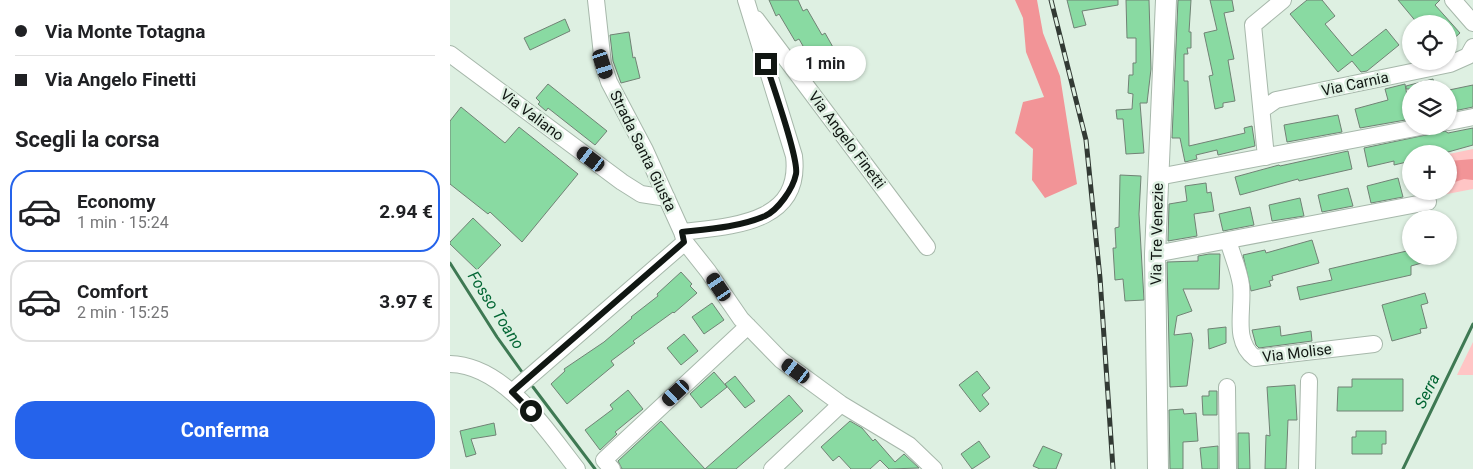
<!DOCTYPE html>
<html lang="it">
<head>
<meta charset="utf-8">
<style>
	body { margin:0; font-family:Roboto,sans-serif; background:#f2f2f2; color:#202124; height:100vh; display:flex; flex-direction:column; font-size:19px; white-space:nowrap }
	* { box-sizing:border-box; margin:0 }
	p { font-size:16px; color:#757577 }
	.icon { flex:none; width:28px; height:28px; fill:none; stroke:currentColor; stroke-width:2; stroke-linecap:round; stroke-linejoin:round }
	.map { position:relative; flex:1; overflow:hidden }
	.drawer { display:flex; flex-direction:column; background:#fff; width:450px }
	.drawer>* { flex:none }
	.top-card { display:grid; align-content:center; height:110px; padding:0 15px; background:#fff }
	.tools { position:absolute; left:952px; top:15px; display:grid; gap:10px }
	.tools a { display:grid; place-items:center; width:55px; height:55px; border-radius:50%; background:#fff; box-shadow:0 1px 4px #0004; font-size:25px }
	.end { position:absolute; width:22px; height:22px; margin:-11px; border:6px solid #111713; background:#fff; box-shadow:0 0 0 2px #fff }
	.from { border-radius:50% }
	.bubble { position:absolute; height:35px; border-radius:18px; background:#fff; box-shadow:0 1px 4px #0004; font-size:16px; font-weight:700; line-height:35px; text-align:center }
	.car { position:absolute; width:15px; height:30px; margin:-15px -8px; border-radius:6px; box-shadow:0 0 4px 1px #0007; background:linear-gradient(#222 24%,#8ab4d8 0 40%,#222 0 76%,#8ab4d8 0 86%,#222 0) }
	.top-card b { display:flex; align-items:center; gap:18px; height:48px; font-size:19px }
	.top-card b+b { border-top:1px solid #e0e0e0 }
	.top-card i { width:12px; height:12px; background:#202124 }
	ul { padding:0; list-style:none }
	li { display:flex; align-items:center; gap:15px; height:82px; margin:0 10px 8px; padding:0 5px; border:2px solid #e0e0e0; border-radius:20px }
	li div { flex:1 }
	li b { display:block; font-size:19px }
	li em { font-style:normal; font-weight:700 }
	li.on { border-color:#2563eb }
	li>.icon { width:45px; height:45px; stroke-width:1.5 }
	h2 { padding:0 15px; font-size:22px; line-height:60px }
	.primary-button { display:flex; gap:10px; margin-top:auto; padding:10px 15px }
	.primary-button a { flex:1; height:58px; border-radius:20px; background:#2563eb; color:#fff; font-size:20px; font-weight:700; line-height:58px; text-align:center }
	main { display:flex; flex:1; min-height:0 }
	.map>svg:first-child { display:block }
</style>
</head>
<body>
<main>
<section class="drawer">
<div class="top-card">
<b><i class="from"></i>Via Monte Totagna</b>
<b><i></i>Via Angelo Finetti</b>
</div>
<h2>Scegli la corsa</h2>
<ul>
<li class="on"><svg class="icon" aria-label="car" viewBox="0 0 24 24"><path d="M5 17H2v-5l4-1 3-4h7l3 4 3 1v5h-3M9 17h6M6 11h13"/><circle cx="7" cy="17" r="2"/><circle cx="17" cy="17" r="2"/></svg><div><b>Economy</b><p>1 min · 15:24</p></div><em>2.94 €</em></li>
<li><svg class="icon" aria-label="car" viewBox="0 0 24 24"><path d="M5 17H2v-5l4-1 3-4h7l3 4 3 1v5h-3M9 17h6M6 11h13"/><circle cx="7" cy="17" r="2"/><circle cx="17" cy="17" r="2"/></svg><div><b>Comfort</b><p>2 min · 15:25</p></div><em>3.97 €</em></li>
</ul>
<div class="primary-button"><a>Conferma</a></div>
</section>
<div class="map">
<svg width="1023" height="469" viewBox="0 0 1023 469">
	<rect width="100%" height="100%" fill="#def0e2"/>
	<!-- green -->
	<path fill="#ffc5c5" d="M1023,149v40l-52,10 -2,-8h30v-37z
		M1023,342v33h-16z"/>
	<!-- forest -->
	<path fill="#f29497" d="M565,0h22l6,33 17,43 17,108 -32,14 -13,-18 1,-31 -18,-16 8,-31 21,-5 -18,-45 -3,-34z
		M1023,159v21l-9,-1 -15,5v-23z"/>
	<g fill="none" stroke-linecap="round" stroke-linejoin="round">
		<!-- stream -->
		<path stroke="#3e7953" stroke-width="3" d="M0,263l47,74 25,35
			M83,387l62,82
			M953,469l70,-145"/>
	</g>
	<!-- building -->
	<path fill="#89daa2" stroke="#718275" d="M319,0h29l5,11 4,-2 15,26 3,-2 9,16 3,-2 7,12 -25,15 -20,-35 -4,2 -16,-27 -3,2z
		M617,0h51v5l-36,6 4,14 -12,3z
		M676,0h23l2,69 -4,34h-7l4,50 -18,1 -3,-35h-6l-1,-9 16,-1 1,-15 -5,-1 1,-18h4v-12h3v-25h-9z
		M728,0h13l-2,32h2v16h-4l1,6h-4v27h4l1,65 56,-13 -1,-5 8,-2 3,20 -37,9 -1,-5 -21,5 1,4 -12,3 -5,-24h-8z
		M760,0h22l2,11 -10,2 10,46 -6,1 7,41 -12,2v4l-8,2 -6,-33 4,-1 -9,-42 13,-3z
		M857,0h15l13,16 -10,8 27,32 34,-27 13,16 -32,26 -6,1 -9,-11 -14,11 -48,-58z
		M948,0h42l-5,5 25,28 -11,10v-19h-31z
		M115,19l5,12 -40,19 -6,-12z
		M179,32l4,26 2,-1 5,21 -19,5 -8,-22 -3,-26z
		M983,79l3,10h-30v-3z
		M98,84l59,47 -12,14 -47,-37 -2,3 -8,-7 2,-2 -4,-4z
		M955,84l6,35 -51,9 -5,-19 33,-9 -3,-11z
		M1023,85v22l-24,5v-22z
		M11,107l44,36 14,-16 59,47 -56,68 -32,-30 -2,2 -38,-30v-63z
		M888,115l4,17 -55,10 -3,-17z
		M1023,128v17l-32,9h-30v7l-17,4v-4l-26,6 -4,-19 81,-17 3,2z
		M898,151l4,18 -53,12 -1,-2 -58,16 -5,-18 44,-12 1,1z
		M670,175l21,1 -2,38 5,86 -19,1 -2,-22 -8,1 -2,-32h3l-1,-20 4,-1z
		M948,178l5,19 -32,6 -4,-17z
		M756,183l1,10 4,-1 3,19 -20,3 3,22 -29,5 1,-37 18,-3 -2,-15z
		M898,188l5,18 -31,6 -4,-17z
		M850,198l4,18 -32,5 -3,-16z
		M800,207l4,18 -31,6 -4,-17z
		M23,218l28,27 -24,25 -27,-26v-2z
		M862,240l7,23 -47,13 1,4 -4,1 2,5 -20,5 -8,-36 22,-5 1,3z
		M961,250v6h25v3l-25,7v9l-111,25 -3,-13 35,-7 -3,-11z
		M759,254h11l-1,35h-36l9,22 -15,5 -3,19 17,-2 2,7 -6,46 -17,1 -3,-125 31,-1v-5z
		M231,272l11,12 -2,2 7,7 -23,20 -1,-1 -40,29 2,2 -24,18 3,4 -47,39 -16,-20 14,-13 -1,-2 40,-27 28,-24 -1,-1 27,-21 -1,-2z
		M975,293l3,10 -7,2 6,23 -7,1 1,4 -29,8 -10,-36z
		M262,303l12,17 -20,14 -12,-17z
		M830,326l1,10 30,-5 1,10 -53,7 -3,-3 -4,-15z
		M776,327v16l-17,6 -1,-20z
		M234,334l14,17 -17,14 -14,-17z
		M527,371l13,17 -8,7 7,9 -9,8 -21,-27z
		M264,372l13,15 -26,21 -11,-14z
		M285,376l20,25 -10,7 -20,-24z
		M902,379h51v32h-66l1,-24h14z
		M845,385l2,35h-9l-2,49h-21l1,-34 4,1 -3,-49z
		M178,390l15,19 -28,23 2,2 -17,16 -15,-20 28,-21 -3,-4z
		M759,391h8v24h-14l-1,-19h7z
		M339,395l14,16 -67,58h-114l-4,-8 43,-40 44,48z
		M733,409l1,5 12,-1 2,28 -15,1v27h-13l-1,-59z
		M400,421l12,7 11,13 2,-2 20,23 9,-8 15,14 -30,1 -9,-9 -10,9h-19l-12,-13 -6,5 -12,-14z
		M44,423l2,12 -25,4 5,15 -10,3 -6,-26z
		M906,431h30v13h-4v10h-30v-17h4z
		M788,433h11l1,36h-12z
		M529,441l11,16 -18,12 -11,-15z
		M593,446l19,8 -6,15h-16l-7,-3z
		M768,446v23h-16l-2,-21z"/>
	<g fill="none" stroke-linecap="round" stroke-linejoin="round">
		<defs>
			<path id="minor" d="M146,0l7,64 6,18 36,68 37,82 3,10 23,29 33,48 40,41 60,44 68,41 25,24
				M1003,0l20,23
				M306,19l171,228
				M0,54l172,128 19,12 26,4
				M813,109l13,-9 174,-36 18,-8 5,-9
				M999,122l24,-5
				M816,157l-13,-132 30,-25
				M708,177l268,-51
				M232,232c49,-6 120,-8 112,-76l-48,-156
				M778,240c4,15 11,30 13,45 3,25 -9,56 14,73l119,-14
				M705,254l273,-52
				M0,364c55,1 97,67 127,105
				M777,387l1,82
				M62,392l173,-150
				M162,469l-8,-9 144,-134
				M322,469l69,-65
				M857,469l2,-88"/>
			<path id="major" d="M708,469l-3,-215 11,-254"/>
		</defs>
		<!-- minor casing -->
		<use href="#minor" stroke="#a7b8ab" stroke-width="18"/>
		<!-- major casing -->
		<use href="#major" stroke="#a7b8ab" stroke-width="22"/>
		<!-- minor -->
		<use href="#minor" stroke="#fff" stroke-width="16"/>
		<!-- major -->
		<use href="#major" stroke="#fff" stroke-width="20"/>
		<defs>
			<path id="rail" d="M601,0l35,140 14,138 13,191"/>
		</defs>
		<!-- rail casing -->
		<use href="#rail" stroke="#323a34" stroke-width="5"/>
		<!-- rail -->
		<use href="#rail" stroke="#def0e2" stroke-width="3" stroke-dasharray="9" stroke-linecap="butt"/>
	</g>
	<g fill="none" stroke-linecap="round" stroke-linejoin="round">
		<!-- route -->
		<path stroke="#111713" stroke-width="6" d="M81,411l-19,-19 172,-150 -2,-10c28,-3 57,-5 83,-16 13,-6 28,-27 31,-42 3,-15 -24,-91 -30,-110"/>
	</g>
	<g text-anchor="middle" dominant-baseline="central" stroke-width="5" stroke-linejoin="round" paint-order="stroke">
		<!-- street labels -->
		<g font-size="15" fill="#111713" stroke="#def0e2">
			<text transform="translate(905 84) rotate(-12)">Via Carnia</text>
			<text transform="translate(82 115) rotate(37)">Via Valiano</text>
			<text transform="translate(397 140) rotate(53)">Via Angelo Finetti</text>
			<text transform="translate(193 151) rotate(64)">Strada Santa Giusta</text>
			<text transform="translate(707 234) rotate(-89)">Via Tre Venezie</text>
			<text transform="translate(847 353) rotate(-7)">Via Molise</text>
		</g>
		<!-- water labels -->
		<g font-size="16" font-style="italic" fill="#036634" stroke="#def0e2">
			<text transform="translate(46 310) rotate(57)">Fosso Toano</text>
			<text transform="translate(977 391) rotate(-64)">Serra</text>
		</g>
	</g>
</svg>
<div class="tools">
<a><svg class="icon" aria-label="locate" viewBox="0 0 24 24"><circle cx="12" cy="12" r="6"/><path d="M12 2v4M12 18v4M2 12h4M18 12h4"/></svg></a>
<a><svg class="icon" aria-label="layers" viewBox="0 0 24 24"><path d="M12 4l9 5-9 5-9-5zM3 14l9 5 9-5"/></svg></a>
<a>+</a>
<a>−</a>
</div>
<i class="end from" style="left:81px;top:411px"></i>
<i class="end" style="left:316px;top:64px"></i>
<div class="bubble" style="left:334px;top:46px;width:82px">1 min</div>
<i class="car" style="left:153px;top:64px;rotate:162deg"></i>
<i class="car" style="left:141px;top:159px;rotate:307deg"></i>
<i class="car" style="left:269px;top:287px;rotate:326deg"></i>
<i class="car" style="left:346px;top:371px;rotate:306deg"></i>
<i class="car" style="left:226px;top:393px;rotate:227deg"></i>
</div>
</main>
</body>
</html>
